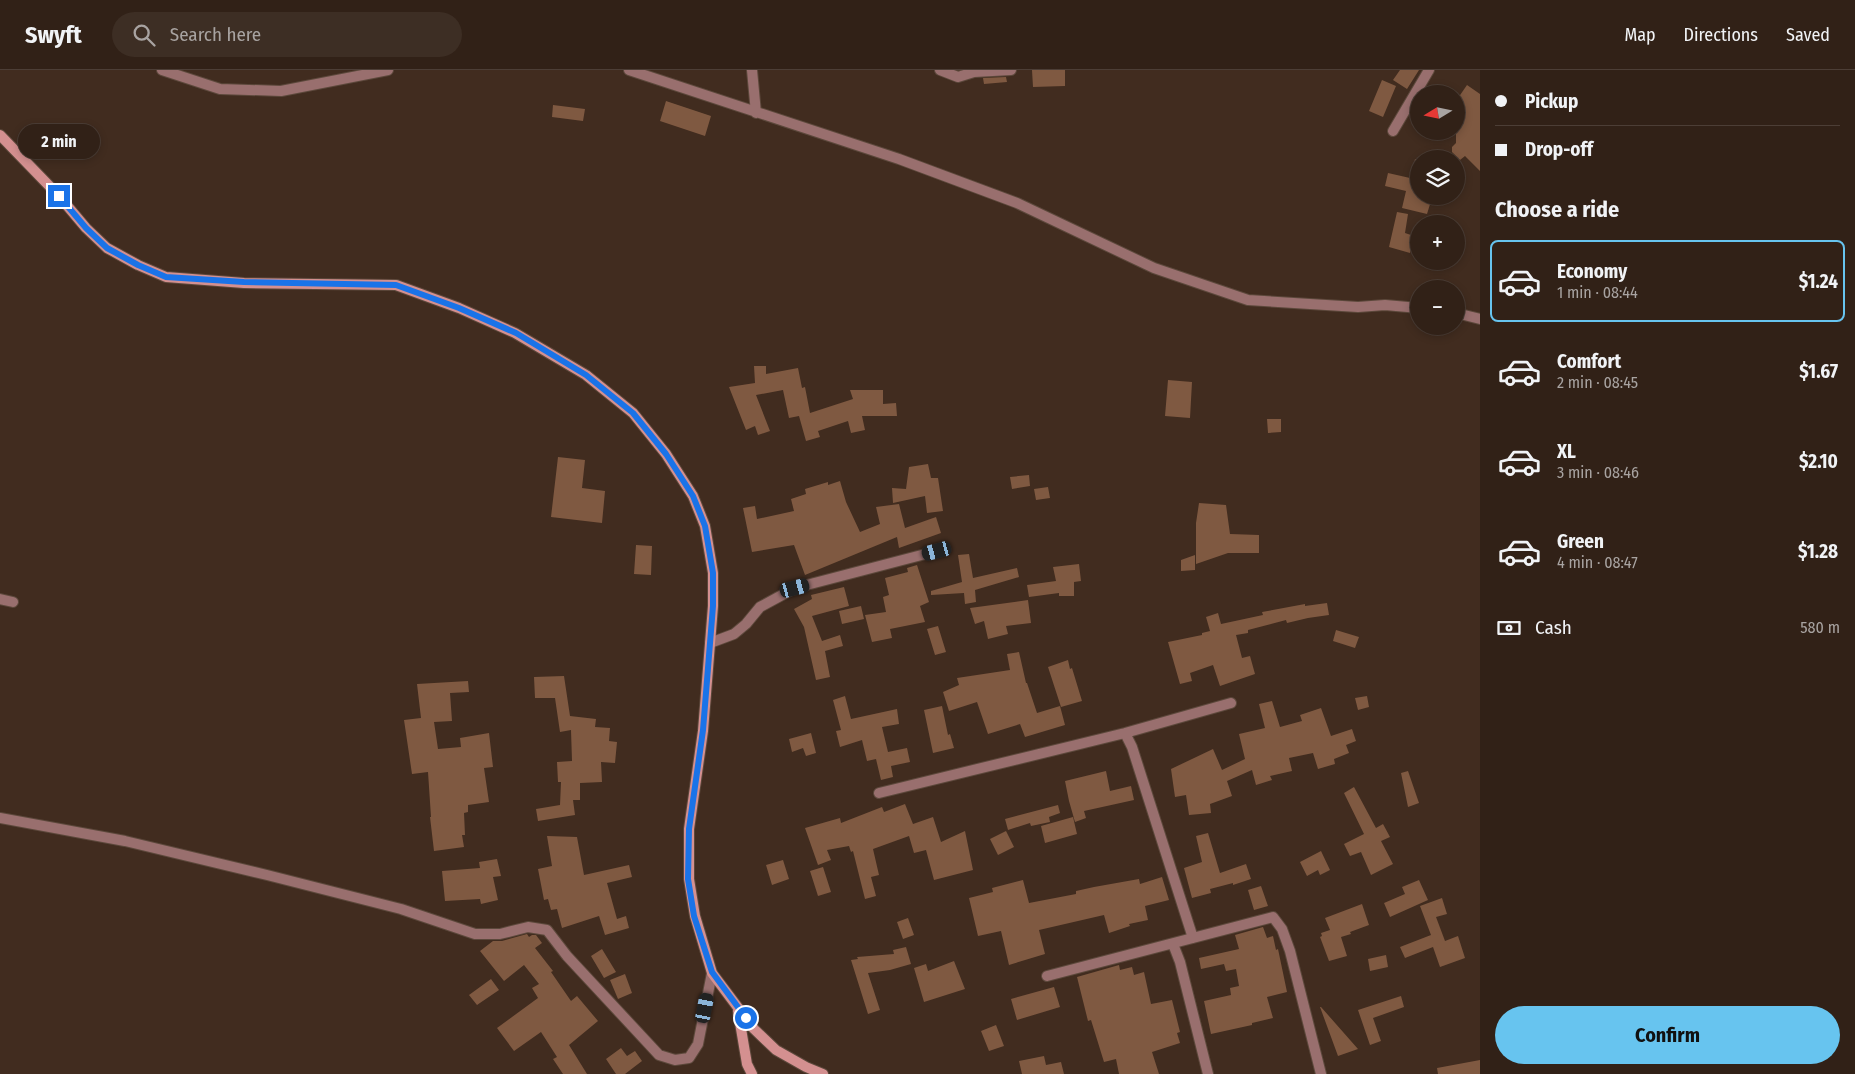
<!DOCTYPE html>
<html lang="en">
<head>
<meta charset="utf-8">
<style>
	body { margin:0; font-family:"Fira Sans Condensed",sans-serif; background:#3d2e24; color:#f1f3f6; height:100vh; display:flex; flex-direction:column; font-size:19px; white-space:nowrap }
	* { box-sizing:border-box; margin:0 }
	p { font-size:16px; color:#a8a3a1 }
	.icon { flex:none; width:28px; height:28px; fill:none; stroke:currentColor; stroke-width:2; stroke-linecap:round; stroke-linejoin:round }
	.map { position:relative; flex:1; overflow:hidden }
	.panel { display:flex; flex-direction:column; background:#312117; width:375px }
	.panel>* { flex:none }
	.banner { display:grid; align-content:center; height:110px; padding:0 15px; background:#312117 }
	.needle { width:32px; rotate:260deg }
	.buttons { position:absolute; left:1410px; top:15px; display:grid; gap:10px }
	.buttons a { display:grid; place-items:center; width:55px; height:55px; border-radius:50%; background:#312117; box-shadow:0 2px 8px #0003,0 0 0 1px #4c3e36; font-size:25px }
	.end { position:absolute; width:22px; height:22px; margin:-11px; border:6px solid #1a73e8; background:#fff; box-shadow:0 0 0 2px #fff }
	.from { border-radius:50% }
	.bubble { position:absolute; height:35px; border-radius:18px; background:#312117; box-shadow:0 2px 8px #0003,0 0 0 1px #4c3e36; font-size:16px; font-weight:700; line-height:35px; text-align:center }
	.car { position:absolute; width:15px; height:30px; margin:-15px -8px; border-radius:6px; box-shadow:0 0 4px 1px #0007; background:linear-gradient(#222 24%,#8ab4d8 0 40%,#222 0 76%,#8ab4d8 0 86%,#222 0) }
	.banner b { display:flex; align-items:center; gap:18px; height:48px; font-size:19px }
	.banner b+b { border-top:1px solid #4c3e36 }
	.banner i { width:12px; height:12px; background:#f1f3f6 }
	ul { padding:0; list-style:none }
	li { display:flex; align-items:center; gap:15px; height:82px; margin:0 10px 8px; padding:0 5px; border:2px solid transparent; border-radius:8px }
	li div { flex:1 }
	li b { display:block; font-size:19px }
	li em { font-style:normal; font-weight:700 }
	li.selected { border-color:#67c4ef }
	li>.icon { width:45px; height:45px; stroke-width:1.5 }
	h2 { padding:0 15px; font-size:22px; line-height:60px }
	.pay { display:flex; align-items:center; gap:12px; height:55px; padding:0 15px; font-size:19px }
	.pay p { margin-inline-start:auto }
	.cta { display:flex; gap:10px; margin-top:auto; padding:10px 15px }
	.cta a { flex:1; height:58px; border-radius:30px; background:#67c4ef; color:#111; font-size:20px; font-weight:700; line-height:58px; text-align:center }
	header { display:flex; align-items:center; gap:30px; box-sizing:border-box; height:70px; padding:0 25px; background:#312117; border-bottom:1px solid #4c3e36 }
	header strong { font-size:24px }
	nav { display:flex; gap:28px; margin-inline-start:auto; font-size:18px }
	.search { width:350px; height:45px; background:#3d2e24; display:flex; align-items:center; gap:12px; box-sizing:border-box; padding:0 18px; border-radius:28px; color:#a8a3a1; font-size:19px }
	main { display:flex; flex:1; min-height:0 }
	.map>svg:first-child { display:block }
</style>
</head>
<body>
<header>
<strong>Swyft</strong>
<div class="search"><svg class="icon" aria-label="search" viewBox="0 0 24 24"><circle cx="10" cy="10" r="6"/><path d="M15 15l6 6"/></svg>Search here</div>
<nav><a>Map</a><a>Directions</a><a>Saved</a></nav>
</header>
<main>
<div class="map">
<svg width="1480" height="1004" viewBox="0 0 1480 1004">
	<rect width="100%" height="100%" fill="#412c1f"/>
	<!-- building -->
	<path fill="#7f5941" d="M1032,0h33v16l-32,1z
		M1400,0h19l-12,19 -14,-9z
		M1006,7l1,5 -23,2 -1,-6z
		M1382,10l14,6 -13,31 -14,-6z
		M1467,15l13,9v77l-15,-15 -5,4 -8,-8v-5l4,-4v-42z
		M666,31l45,15 -6,20 -45,-15z
		M553,35l32,4 -2,12 -31,-4z
		M1415,89h4v38l12,4 -4,13 -25,-6 4,-17 -21,-5 3,-13 22,5z
		M1397,142l11,2 -3,19 9,3 -4,17 -21,-6z
		M754,296h12v8l32,-6 4,20 3,-1 5,26 43,-14 -3,-9h33v14l13,-1 1,13h-35l3,14 -14,3 -3,-12 -30,10 2,6 -14,4 -7,-25 -10,2 -6,-28 -27,5 14,36 -12,4 -3,-9 -9,4 -17,-43 26,-4z
		M1168,310l24,2 -2,36 -25,-2z
		M1267,349h14v13l-13,1z
		M558,387l27,3 -3,28 23,3 -3,32 -51,-6z
		M928,394l3,14h7l5,33 -16,2 -2,-17 -32,7 -1,-15 14,1 3,-22z
		M1029,405l1,11 -18,3 -2,-12z
		M840,411l6,21 14,30 20,-8 -4,-17 23,-3 6,24 31,-11 5,16 -42,15 -2,-11 -92,38 -11,-30 -42,7 -9,-44 12,-2 2,13 37,-8 -3,-12 15,-5 -1,-5 23,-7v3z
		M1048,417l2,11 -14,2 -2,-11z
		M1199,433l27,2 4,29 29,1v18h-31l-32,11v-41z
		M636,475l16,1 -1,29 -17,-1z
		M969,484l4,24 44,-10 2,9 -44,13 1,12 -11,2 -1,-11 -33,2v-4l31,-9 -4,-27z
		M1195,485v15l-14,1v-11z
		M1079,494l2,17 -7,1v14h-15v-3l-30,4 -2,-12 29,-4 -3,-14z
		M917,495l12,37 -9,4 5,16 -35,7 2,9 -20,4 -7,-27 21,-3 -3,-15 6,-2 -4,-17 23,-6 -1,-4z
		M844,517l5,19 -37,10 10,25 18,-6 3,11 -18,5 5,26 -14,3 -12,-53 -10,-18 18,-10 -1,-4z
		M1028,530l3,23 -25,3 2,8 -20,5 -4,-18 -9,3 -5,-16z
		M1327,533l2,12 -21,3 -21,5 -1,-3 -38,10v3l-12,2 6,23 8,-2 5,18 -35,12 -7,-21 -23,8 2,8 -12,3 -12,-42 34,-7v-2l8,-2 -4,-14 12,-4 3,11 42,-9 -1,-3 43,-8v2z
		M861,536l3,13 -22,5 -3,-13z
		M938,556l8,26 -11,3 -8,-26z
		M1336,560l23,7 -4,11 -22,-7z
		M1019,582l7,31h1l10,30 23,-7 5,19 -40,12 -5,-13 -32,10 -11,-32 -28,9 -6,-19 16,-7 -2,-7 53,-8 -3,-16z
		M1068,590l2,9 2,-1 10,33 -21,6 -13,-40z
		M564,606l6,40 26,3 -1,8 15,1 -1,13 8,1 -2,21 -14,-1 1,20 -22,1v17h-7l2,15 -37,6 -2,-12 24,-4 1,-23h-3l-1,-20 15,-1 -1,-31 -11,2 -5,-34h-20l-1,-21z
		M468,611l1,11 -19,1 2,28 -18,1 4,27 23,-2 -1,-9 29,-5 4,34 -9,1 5,34 -21,3v7l-4,1 1,22h-3l2,12 -30,4 -4,-34h1l-3,-45 -16,2 -8,-54 17,-2 -4,-34z
		M845,626l6,23 46,-10 2,15 -17,3 6,25 19,-4 3,14 -19,4 2,11 -12,3 -5,-21 -9,2 -5,-21 -22,7 -4,-16 5,-1 -8,-30z
		M1367,626l2,11 -11,3 -3,-12z
		M1272,631l8,26 22,-6 -2,-6 21,-7 10,28 21,-7 4,12 -10,4 3,8 -15,6 1,5 -17,5 -5,-16 -24,5 3,13 -22,5 2,4 -16,5 -4,-15 -25,11 5,15 -22,8 1,9 -22,2 -3,-20 -11,2 -4,-28 42,-20 9,21 23,-11 -6,-25 26,-6 -6,-24z
		M942,636l6,29 2,-1 4,14 -21,5 -9,-43z
		M811,663l5,20 -10,3 -3,-8 -11,4 -3,-13z
		M1106,701l4,20 21,-5 3,14 -50,11 2,7 -11,4 -6,-21 -4,-20z
		M1408,701l11,32 -11,4 -7,-34z
		M1354,717l22,41 7,-4 7,13 -9,4 12,23 -22,11 -10,-23 -11,4 -6,-12 20,-10 -20,-41z
		M905,734l8,20 20,-7 8,25 24,-11 8,39 -39,10 -8,-30 -12,3 -5,-17 -36,13 6,26 -8,2 5,19 -11,3 -12,-48 -2,1 -2,-6 -22,4 4,10 -13,5 -13,-37 35,-10 1,5 41,-16 2,5z
		M1058,735l2,8 -11,4 1,5 -19,4 -1,-3 -22,7 -3,-11z
		M1073,747l4,17 -32,9 -4,-17z
		M1006,761l8,16 -16,8 -8,-16z
		M1208,763l12,40 26,-9 5,15 -18,6v-2l-23,6 1,4 -19,5 -8,-30 18,-6 -6,-26z
		M547,766l30,1 7,38 45,-10 3,12 -25,6 10,36 9,-3 3,12 -24,7 -6,-19 -37,12 -5,-19 -6,1 -3,-11 -4,1 -6,-31 14,-3z
		M1321,781l9,19 -10,5 -2,-5 -11,6 -7,-14z
		M497,789l4,17 -8,1 5,23 -17,4 -1,-5 -35,2 -3,-30 38,-3 -1,-6z
		M783,790l6,19 -17,6 -6,-20z
		M823,797l8,25 -13,4 -8,-25z
		M1162,807l7,23 -24,6 3,14 -19,4 1,2 -21,7 -5,-18 -65,15 6,24 -36,11 -8,-34 -23,5 -9,-38 24,-6 -1,-4 31,-8 6,23 47,-9v-3l18,-4 45,-8 1,5z
		M1419,810l9,20 -38,17 -6,-14 21,-9 -3,-7z
		M1261,816l7,20 -14,4 -6,-20z
		M1442,828l5,16 -11,3 9,24 13,-5 7,22 -25,9 -7,-20 -28,11 -5,-11 31,-12 -11,-29z
		M1362,834l7,21 -19,7 1,2 -10,3 6,19 -18,5 -9,-24 2,-1 -1,-3 9,-3 -5,-12z
		M908,848l6,17 -11,4 -6,-17z
		M1263,857l4,11 6,-2 3,14 2,-1 9,43 -20,5 6,21 -21,5v2l-41,9 -7,-33 27,-6 -1,-7 9,-2 -3,-17 -10,2 -2,-7 -23,5 -2,-11 40,-9 -4,-14z
		M527,864l2,3 3,-2h4l6,8 -7,5 18,23 -2,1 20,29 6,-5 21,25 -29,24 18,29h-24l-10,-15 4,-2 -16,-25 -27,19 -17,-23 41,-30 -6,-10 7,-4 -15,-19 -20,16 -24,-30 13,-10h9z
		M906,877l5,17 -21,6 -22,3 12,37 -12,4 -17,-54 7,-1 -1,-2 37,-3 -1,-4z
		M602,879l14,23 -12,6 -13,-22z
		M1386,885l2,12 -18,4 -2,-12z
		M954,891l11,28 -41,13 -10,-34 12,-4 2,7z
		M1119,895l1,5 12,-3 2,8 10,-3 7,32 21,-4 8,32 -3,1 3,10 -28,9 7,22h-40l-3,-15 -12,3 -13,-42 -3,1 -11,-44z
		M625,904l7,19 -14,6 -8,-19z
		M491,909l8,11 -22,15 -8,-10z
		M1054,917l6,20 -43,13 -6,-21z
		M1401,926l3,11 -31,11 8,23 -11,4 -12,-35z
		M1320,937h1l37,42 -20,7z
		M996,955l8,21 -15,5 -8,-20z
		M621,978l6,8 8,-5 7,10 -17,13h-9l-10,-15z
		M1044,986l2,9 15,-3 3,12h-42l-3,-13z
		M1480,990v14h-42l-1,-6z"/>
	<g fill="none" stroke-linecap="round" stroke-linejoin="round">
		<defs>
			<path id="street" d="M162,0l58,19 61,2 107,-21
				M629,0l270,89 118,44 137,65 94,32 110,7 27,-2 34,3
				M752,0l4,43
				M940,0l18,7 16,-5 37,-2
				M1393,61l36,-61
				M1456,243l24,6
				M0,529l13,3
				M710,573l24,-9 12,-10 14,-17 35,-19 142,-37
				M1125,663l7,14 61,191
				M879,723l246,-60 106,-30
				M0,748l125,23 142,34 134,34 74,25h25l28,-7 19,3 20,26 92,99 16,5 14,-2 9,-14 14,-71
				M1173,874l7,18 28,112
				M1047,906l226,-59 9,12 8,22 31,123"/>
			<path id="secondary" d="M0,65l59,61 27,32 21,20 31,17 28,12 78,6 152,2 63,23 56,25 71,42 47,38 33,41 27,42 12,30 8,47v33l-10,125 -14,98v50l6,37 17,57 42,56 22,21 30,17 17,7
				M738,941l9,53 5,10"/>
		</defs>
		<!-- street casing -->
		<use href="#street" stroke="#5c483b" stroke-width="12"/>
		<!-- secondary casing -->
		<use href="#secondary" stroke="#5c483b" stroke-width="12"/>
		<!-- street -->
		<use href="#street" stroke="#996f6e" stroke-width="10"/>
		<!-- secondary -->
		<use href="#secondary" stroke="#d49090" stroke-width="10"/>
	</g>
	<g fill="none" stroke-linecap="round" stroke-linejoin="round">
		<!-- route -->
		<path stroke="#1a73e8" stroke-width="6" d="M59,126l27,32 21,20 31,17 28,12 78,5 152,3 63,23 57,25 70,42 47,38 33,41 27,42 12,30 8,47v33l-10,124 -14,99 -1,50 6,37 18,56 34,46"/>
	</g>
</svg>
<div class="buttons">
<a><svg class="needle" viewBox="-14 -14 28 28"><path d="M0-13l5 13h-10z" fill="#e53935"/><path d="M0 13l5-13h-10z" fill="#a8a3a1"/></svg></a>
<a><svg class="icon" aria-label="layers" viewBox="0 0 24 24"><path d="M12 4l9 5-9 5-9-5zM3 14l9 5 9-5"/></svg></a>
<a>+</a>
<a>−</a>
</div>
<i class="end from" style="left:746px;top:948px"></i>
<i class="end" style="left:59px;top:126px"></i>
<div class="bubble" style="left:18px;top:54px;width:82px">2 min</div>
<i class="car" style="left:937px;top:481px;rotate:255deg"></i>
<i class="car" style="left:795px;top:518px;rotate:75deg"></i>
<i class="car" style="left:705px;top:938px;rotate:11deg"></i>
</div>
<section class="panel">
<div class="banner">
<b><i class="from"></i>Pickup</b>
<b><i></i>Drop-off</b>
</div>
<h2>Choose a ride</h2>
<ul>
<li class="selected"><svg class="icon" aria-label="car" viewBox="0 0 24 24"><path d="M5 17H2v-5l4-1 3-4h7l3 4 3 1v5h-3M9 17h6M6 11h13"/><circle cx="7" cy="17" r="2"/><circle cx="17" cy="17" r="2"/></svg><div><b>Economy</b><p>1 min · 08:44</p></div><em>$1.24</em></li>
<li><svg class="icon" aria-label="car" viewBox="0 0 24 24"><path d="M5 17H2v-5l4-1 3-4h7l3 4 3 1v5h-3M9 17h6M6 11h13"/><circle cx="7" cy="17" r="2"/><circle cx="17" cy="17" r="2"/></svg><div><b>Comfort</b><p>2 min · 08:45</p></div><em>$1.67</em></li>
<li><svg class="icon" aria-label="car" viewBox="0 0 24 24"><path d="M5 17H2v-5l4-1 3-4h7l3 4 3 1v5h-3M9 17h6M6 11h13"/><circle cx="7" cy="17" r="2"/><circle cx="17" cy="17" r="2"/></svg><div><b>XL</b><p>3 min · 08:46</p></div><em>$2.10</em></li>
<li><svg class="icon" aria-label="car" viewBox="0 0 24 24"><path d="M5 17H2v-5l4-1 3-4h7l3 4 3 1v5h-3M9 17h6M6 11h13"/><circle cx="7" cy="17" r="2"/><circle cx="17" cy="17" r="2"/></svg><div><b>Green</b><p>4 min · 08:47</p></div><em>$1.28</em></li>
</ul>
<div class="pay"><svg class="icon" aria-label="cash" viewBox="0 0 24 24"><path d="M3 7h18v10H3z"/><circle cx="12" cy="12" r="2"/></svg>Cash<p>580 m</p></div>
<div class="cta"><a>Confirm</a></div>
</section>
</main>
</body>
</html>
